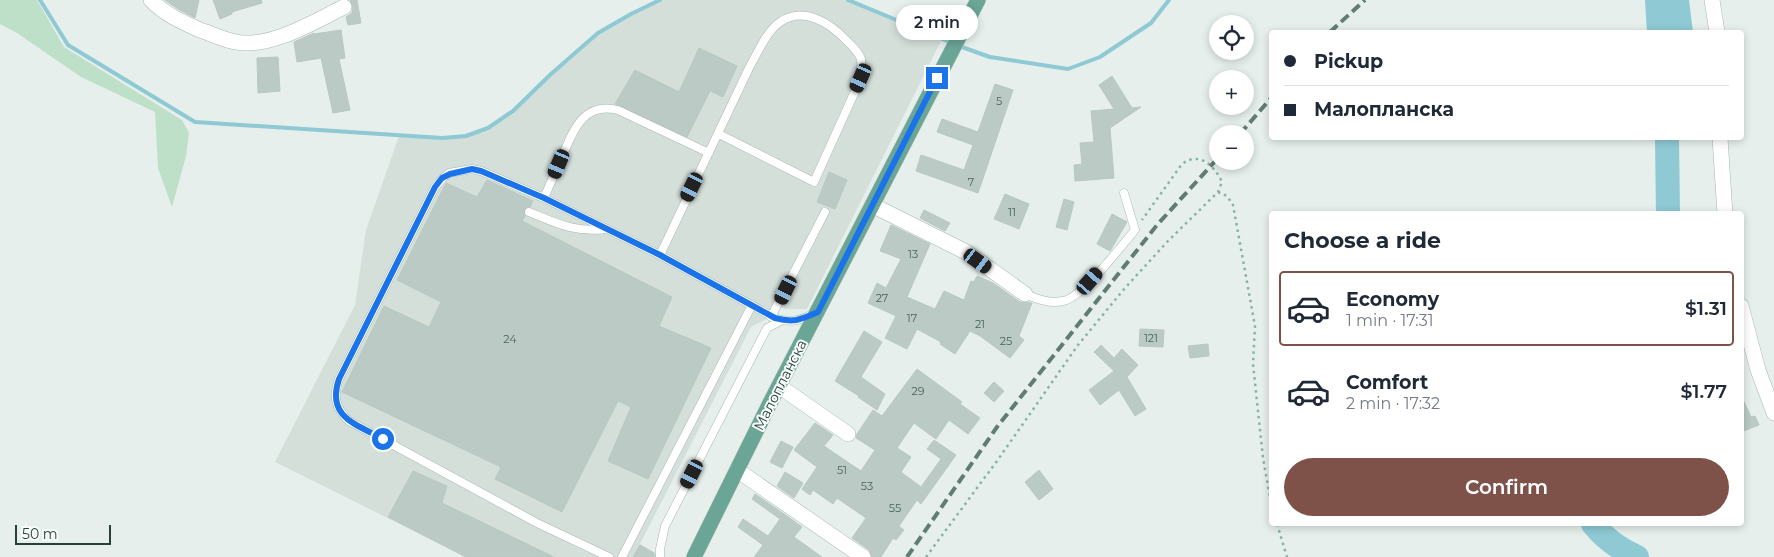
<!DOCTYPE html>
<html lang="en">
<head>
<meta charset="utf-8">
<style>
	body { margin:0; font-family:Montserrat,sans-serif; background:#f2f2f3; color:#1f2937; height:100vh; display:flex; flex-direction:column; font-size:19px; white-space:nowrap }
	* { box-sizing:border-box; margin:0 }
	p { font-size:16px; color:#747a83 }
	.icon { flex:none; width:28px; height:28px; fill:none; stroke:currentColor; stroke-width:2; stroke-linecap:round; stroke-linejoin:round }
	.map { position:relative; flex:1; overflow:hidden }
	.sheet { position:absolute; left:1269px; top:211px; width:475px; height:315px; display:flex; flex-direction:column; background:#fff; border-radius:5px; box-shadow:0 2px 8px #0003 }
	.sheet>* { flex:none }
	.top-card { position:absolute; left:1269px; top:30px; width:475px; height:110px; border-radius:5px; box-shadow:0 2px 8px #0003; display:grid; align-content:center; height:110px; padding:0 15px; background:#fff }
	.tools { position:absolute; left:1209px; top:15px; display:grid; gap:10px }
	.tools a { display:grid; place-items:center; width:45px; height:45px; border-radius:50%; background:#fff; box-shadow:0 2px 8px #0003; font-size:25px }
	.scale { position:absolute; left:15px; bottom:12px; width:96px; box-sizing:border-box; padding-left:5px; border:2px solid #24423a; border-top:0; font-size:14px; line-height:18px; white-space:nowrap; color:#24423a; -webkit-text-stroke:4px #f7fbf9; paint-order:stroke }
	.end { position:absolute; width:22px; height:22px; margin:-11px; border:6px solid #1a73e8; background:#fff; box-shadow:0 0 0 2px #fff }
	.from { border-radius:50% }
	.bubble { position:absolute; height:35px; border-radius:18px; background:#fff; box-shadow:0 2px 8px #0003; font-size:16px; font-weight:600; line-height:35px; text-align:center }
	.car { position:absolute; width:15px; height:30px; margin:-15px -8px; border-radius:6px; box-shadow:0 0 4px 1px #0007; background:linear-gradient(#222 24%,#8ab4d8 0 40%,#222 0 76%,#8ab4d8 0 86%,#222 0) }
	.top-card b { display:flex; align-items:center; gap:18px; height:48px; font-size:19px }
	.top-card b+b { border-top:1px solid #e0e1e3 }
	.top-card i { width:12px; height:12px; background:#1f2937 }
	ul { padding:0; list-style:none }
	li { display:flex; align-items:center; gap:15px; height:75px; margin:0 10px 8px; padding:0 5px; border:2px solid transparent; border-radius:5px }
	li div { flex:1 }
	li b { display:block; font-size:19px }
	li em { font-style:normal; font-weight:600 }
	li.current { border-color:#7f5249 }
	li>.icon { width:45px; height:45px; stroke-width:1.5 }
	h2 { padding:0 15px; font-size:22px; line-height:60px }
	.action { display:flex; gap:10px; margin-top:auto; padding:10px 15px }
	.action a { flex:1; height:58px; border-radius:30px; background:#7f5249; color:#fff; font-size:20px; font-weight:600; line-height:58px; text-align:center }
	.map>svg:first-child { display:block }
</style>
</head>
<body>
<div class="map">
<svg width="1774" height="557" viewBox="0 0 1774 557">
	<rect width="100%" height="100%" fill="#e6efeb"/>
	<!-- built -->
	<path fill="#d4dfda" d="M660,0h188l94,39 -135,270h-20l-8,-3 -8,11 -20,10 -111,217 18,11 -1,2h-191l-191,-95 80,-157 11,-75 33,-94 42,2 25,-2 22,-8 25,-17 38,-37 47,-41 33,-19z"/>
	<!-- green -->
	<path fill="#bfe0c8" d="M0,0h37l27,47 118,73 7,13 -3,23 -14,51 -14,-39 -3,-56 -74,-35 -64,-44 -17,-9z"/>
	<!-- water -->
	<path fill="#8ec9d4" d="M1661,0h28l4,32h-27z"/>
	<g fill="none" stroke-linecap="round" stroke-linejoin="round">
		<!-- stream -->
		<path stroke="#8ec9d4" stroke-width="4" d="M40,0l28,45 127,77 247,16 24,-2 22,-8 25,-17 38,-37 47,-41 33,-19 29,-14
			M848,0l104,43
			M959,46l31,11 78,12 32,-12 51,-34 18,-23"/>
		<!-- river -->
		<path stroke="#8ec9d4" stroke-width="24" d="M1657,0l2,32
			M1667,138l1,76
			M1593,524c12,15 26,25 44,33"/>
	</g>
	<!-- building -->
	<path fill="#bbcac4" stroke="#b8c9c2" d="M165,0h34l-4,18 -17,-9z
		M213,0h48l1,3 -30,9v2l-12,5z
		M350,0h7l4,23 -13,2 -2,-8 6,-4 1,-5z
		M341,30l4,28 -6,1 11,51 -17,3 -12,-55 -24,4 -3,-20 20,-9v1z
		M699,48l38,18 -14,31 -13,-6 -23,46 -72,-33 20,-34 44,22z
		M278,57l2,34 -22,2 -1,-35z
		M1112,76l20,32 9,-1 -31,21 4,50 -39,3 -1,-16 8,-1 -2,-21 14,-1 -3,-31 23,-2 -15,-24z
		M995,84l18,6 -35,103 -62,-22 5,-16 43,15 9,-25 -36,-13 5,-13 36,13z
		M829,172l18,8 -12,29 -18,-7z
		M487,180l46,21 -3,6 -6,2 1,7 -3,5 150,76 -13,29 52,22 -63,131 -40,-18 23,-54 -13,-6 -56,111 -67,-33 6,-12 -159,-75 42,-86 45,21 12,-25 -44,-22 49,-97 31,14z
		M1005,194l24,10 -10,25 -25,-10z
		M1064,199l10,3 -7,28 -11,-3z
		M924,210l26,13 -5,8 -25,-13z
		M1112,214l15,8 -17,29 -13,-7z
		M891,225l39,19 -23,53 28,12 9,-18 20,9 7,-19 3,1 3,-6 16,7 27,19 12,1 -13,33 5,4 -14,18 -30,-22 -10,-5 -15,23 -15,-10 1,-2 -24,-13 -10,20 -22,-11 11,-22 -28,-13 9,-20 9,5 15,-29 -21,-8z
		M1140,329l24,1 -1,17 -24,-1z
		M864,331l18,11 -21,35 24,17 -8,16 -19,-13 1,-1 -24,-15z
		M1208,344l1,12 -19,2 -2,-12z
		M1101,345l13,13 8,-9 16,16 -11,12 19,32 -11,7 -16,-26 -19,15 -11,-15 25,-19 -20,-19z
		M917,369l45,33 -2,2 20,14 -12,16 -19,-14 -13,19 -22,-16 -17,25 14,9 -10,15 20,15 20,-28 -14,-10 7,-9 22,15 -35,49 -4,-4 -18,26 5,4 -8,10 -3,-2 -12,19h-9l-3,-7 -17,-12 14,-20 -29,-20 -4,6 -20,-14 -3,5 -8,-6 15,-22 -23,-17 21,-27 18,12 -9,11 37,25 14,-21 -19,-12 1,-4 16,-24 9,6z
		M994,382l10,9 -10,11 -10,-9z
		M1741,395l10,22 4,-1 4,9 -18,7z
		M781,441l12,6 -11,21 -12,-6z
		M1039,470l14,19 -14,11 -14,-18z
		M413,471l34,15 -5,17 112,54h-88l-78,-40z
		M785,472l18,11 -9,15 -17,-12z
		M755,494l29,20 -2,3 2,-3 18,13 -8,10 28,20h-68l9,-12 -25,-18 5,-8 25,17 12,-17 -28,-20z
		M640,545l14,8v4h-21z"/>
	<g fill="none" stroke-linecap="round" stroke-linejoin="round">
		<defs>
			<path id="service" d="M544,198c6,-14 12,-27 18,-41 11,-26 21,-56 56,-47l91,43
				M529,212c27,11 46,21 77,17
				M660,255l90,-189c8,-14 17,-35 30,-44 24,-16 50,1 67,19 5,5 12,11 14,18 1,6 0,14 0,19l-47,104 -95,-48
				M1025,294c12,5 25,10 38,7 19,-3 58,-55 72,-71l-11,-37
				M771,317l54,-105
				M609,557l-72,-34 -188,-102c-14,-13 -16,-25 -10,-42l96,-192 8,-9 6,-5 23,-4 9,2 63,27 116,57 115,63c15,5 24,3 38,-4
				M622,557l130,-252
				M660,557v-8l5,-23 102,-198 14,-7"/>
			<path id="minor" d="M151,0c13,14 31,22 49,30 12,4 24,10 36,12 34,7 79,-21 108,-35
				M872,205l94,47 59,42
				M779,386l69,48
				M737,470l126,87"/>
			<path id="tertiary" d="M1712,0l5,32
				M1720,138l5,76
				M1741,306l17,64 16,43"/>
			<path id="primary" d="M694,557l75,-152 209,-405"/>
		</defs>
		<!-- service casing -->
		<use href="#service" stroke="#a8b8b2" stroke-width="9"/>
		<!-- minor casing -->
		<use href="#minor" stroke="#a8b8b2" stroke-width="16"/>
		<!-- tertiary casing -->
		<use href="#tertiary" stroke="#a8b8b2" stroke-width="16"/>
		<!-- primary casing -->
		<use href="#primary" stroke="#c2cac8" stroke-width="16"/>
		<!-- path -->
		<path stroke="#86b3a5" stroke-width="2.5" stroke-dasharray="2.5 4" stroke-linecap="butt" d="M1218,192l9,4 6,9 22,121 -2,38 10,94 8,45
			M1277,524l10,33
			M926,557l71,-96 81,-116 47,-57 43,-47 50,-49 4,-10c-8,-17 -23,-31 -40,-18l-40,56"/>
		<!-- service -->
		<use href="#service" stroke="#fff" stroke-width="8"/>
		<!-- minor -->
		<use href="#minor" stroke="#fff" stroke-width="15"/>
		<!-- tertiary -->
		<use href="#tertiary" stroke="#fff" stroke-width="15"/>
		<!-- primary -->
		<use href="#primary" stroke="#6aa596" stroke-width="15"/>
		<!-- rail -->
		<path stroke="#5f7d75" stroke-width="4" stroke-dasharray="10 5" stroke-linecap="butt" d="M1330,32l35,-32
			M1240,134l31,-36
			M907,557l90,-130 160,-202 61,-67"/>
	</g>
	<g fill="none" stroke-linecap="round" stroke-linejoin="round">
		<!-- route -->
		<path stroke="#1a73e8" stroke-width="6" d="M383,439c-27,-15 -57,-22 -44,-60l96,-192 7,-9 8,-4 22,-5 9,2 63,27 116,57 115,63c19,5 25,2 43,-6l119,-234"/>
	</g>
	<g text-anchor="middle" dominant-baseline="central" stroke-width="4" stroke-linejoin="round" paint-order="stroke">
		<!-- number labels -->
		<g font-size="11" fill="#4a645c">
			<text x="999" y="101">5</text>
			<text x="971" y="182">7</text>
			<text x="1012" y="212">11</text>
			<text x="913" y="254">13</text>
			<text x="882" y="298">27</text>
			<text x="912" y="318">17</text>
			<text x="980" y="324">21</text>
			<text x="1151" y="338">121</text>
			<text x="510" y="339">24</text>
			<text x="1006" y="341">25</text>
			<text x="918" y="391">29</text>
			<text x="842" y="470">51</text>
			<text x="867" y="486">53</text>
			<text x="895" y="508">55</text>
		</g>
		<!-- street labels -->
		<g font-size="14" fill="#24423a" stroke="#f7fbf9">
			<text transform="translate(780 385) rotate(-63)">Малопланска</text>
		</g>
	</g>
</svg>
<div class="tools">
<a><svg class="icon" aria-label="locate" viewBox="0 0 24 24"><circle cx="12" cy="12" r="6"/><path d="M12 2v4M12 18v4M2 12h4M18 12h4"/></svg></a>
<a>+</a>
<a>−</a>
</div>
<div class="scale">50 m</div>
<i class="end from" style="left:383px;top:439px"></i>
<i class="end" style="left:937px;top:78px"></i>
<div class="bubble" style="left:896px;top:5px;width:82px">2 min</div>
<i class="car" style="left:861px;top:78px;rotate:204deg"></i>
<i class="car" style="left:559px;top:164px;rotate:203deg"></i>
<i class="car" style="left:692px;top:187px;rotate:206deg"></i>
<i class="car" style="left:978px;top:261px;rotate:126deg"></i>
<i class="car" style="left:1090px;top:281px;rotate:41deg"></i>
<i class="car" style="left:786px;top:290px;rotate:206deg"></i>
<i class="car" style="left:692px;top:474px;rotate:207deg"></i>
<div class="top-card">
<b><i class="from"></i>Pickup</b>
<b><i></i>Малопланска</b>
</div>
<section class="sheet">
<h2>Choose a ride</h2>
<ul>
<li class="current"><svg class="icon" aria-label="car" viewBox="0 0 24 24"><path d="M5 17H2v-5l4-1 3-4h7l3 4 3 1v5h-3M9 17h6M6 11h13"/><circle cx="7" cy="17" r="2"/><circle cx="17" cy="17" r="2"/></svg><div><b>Economy</b><p>1 min · 17:31</p></div><em>$1.31</em></li>
<li><svg class="icon" aria-label="car" viewBox="0 0 24 24"><path d="M5 17H2v-5l4-1 3-4h7l3 4 3 1v5h-3M9 17h6M6 11h13"/><circle cx="7" cy="17" r="2"/><circle cx="17" cy="17" r="2"/></svg><div><b>Comfort</b><p>2 min · 17:32</p></div><em>$1.77</em></li>
</ul>
<div class="action"><a>Confirm</a></div>
</section>
</div>
</body>
</html>
